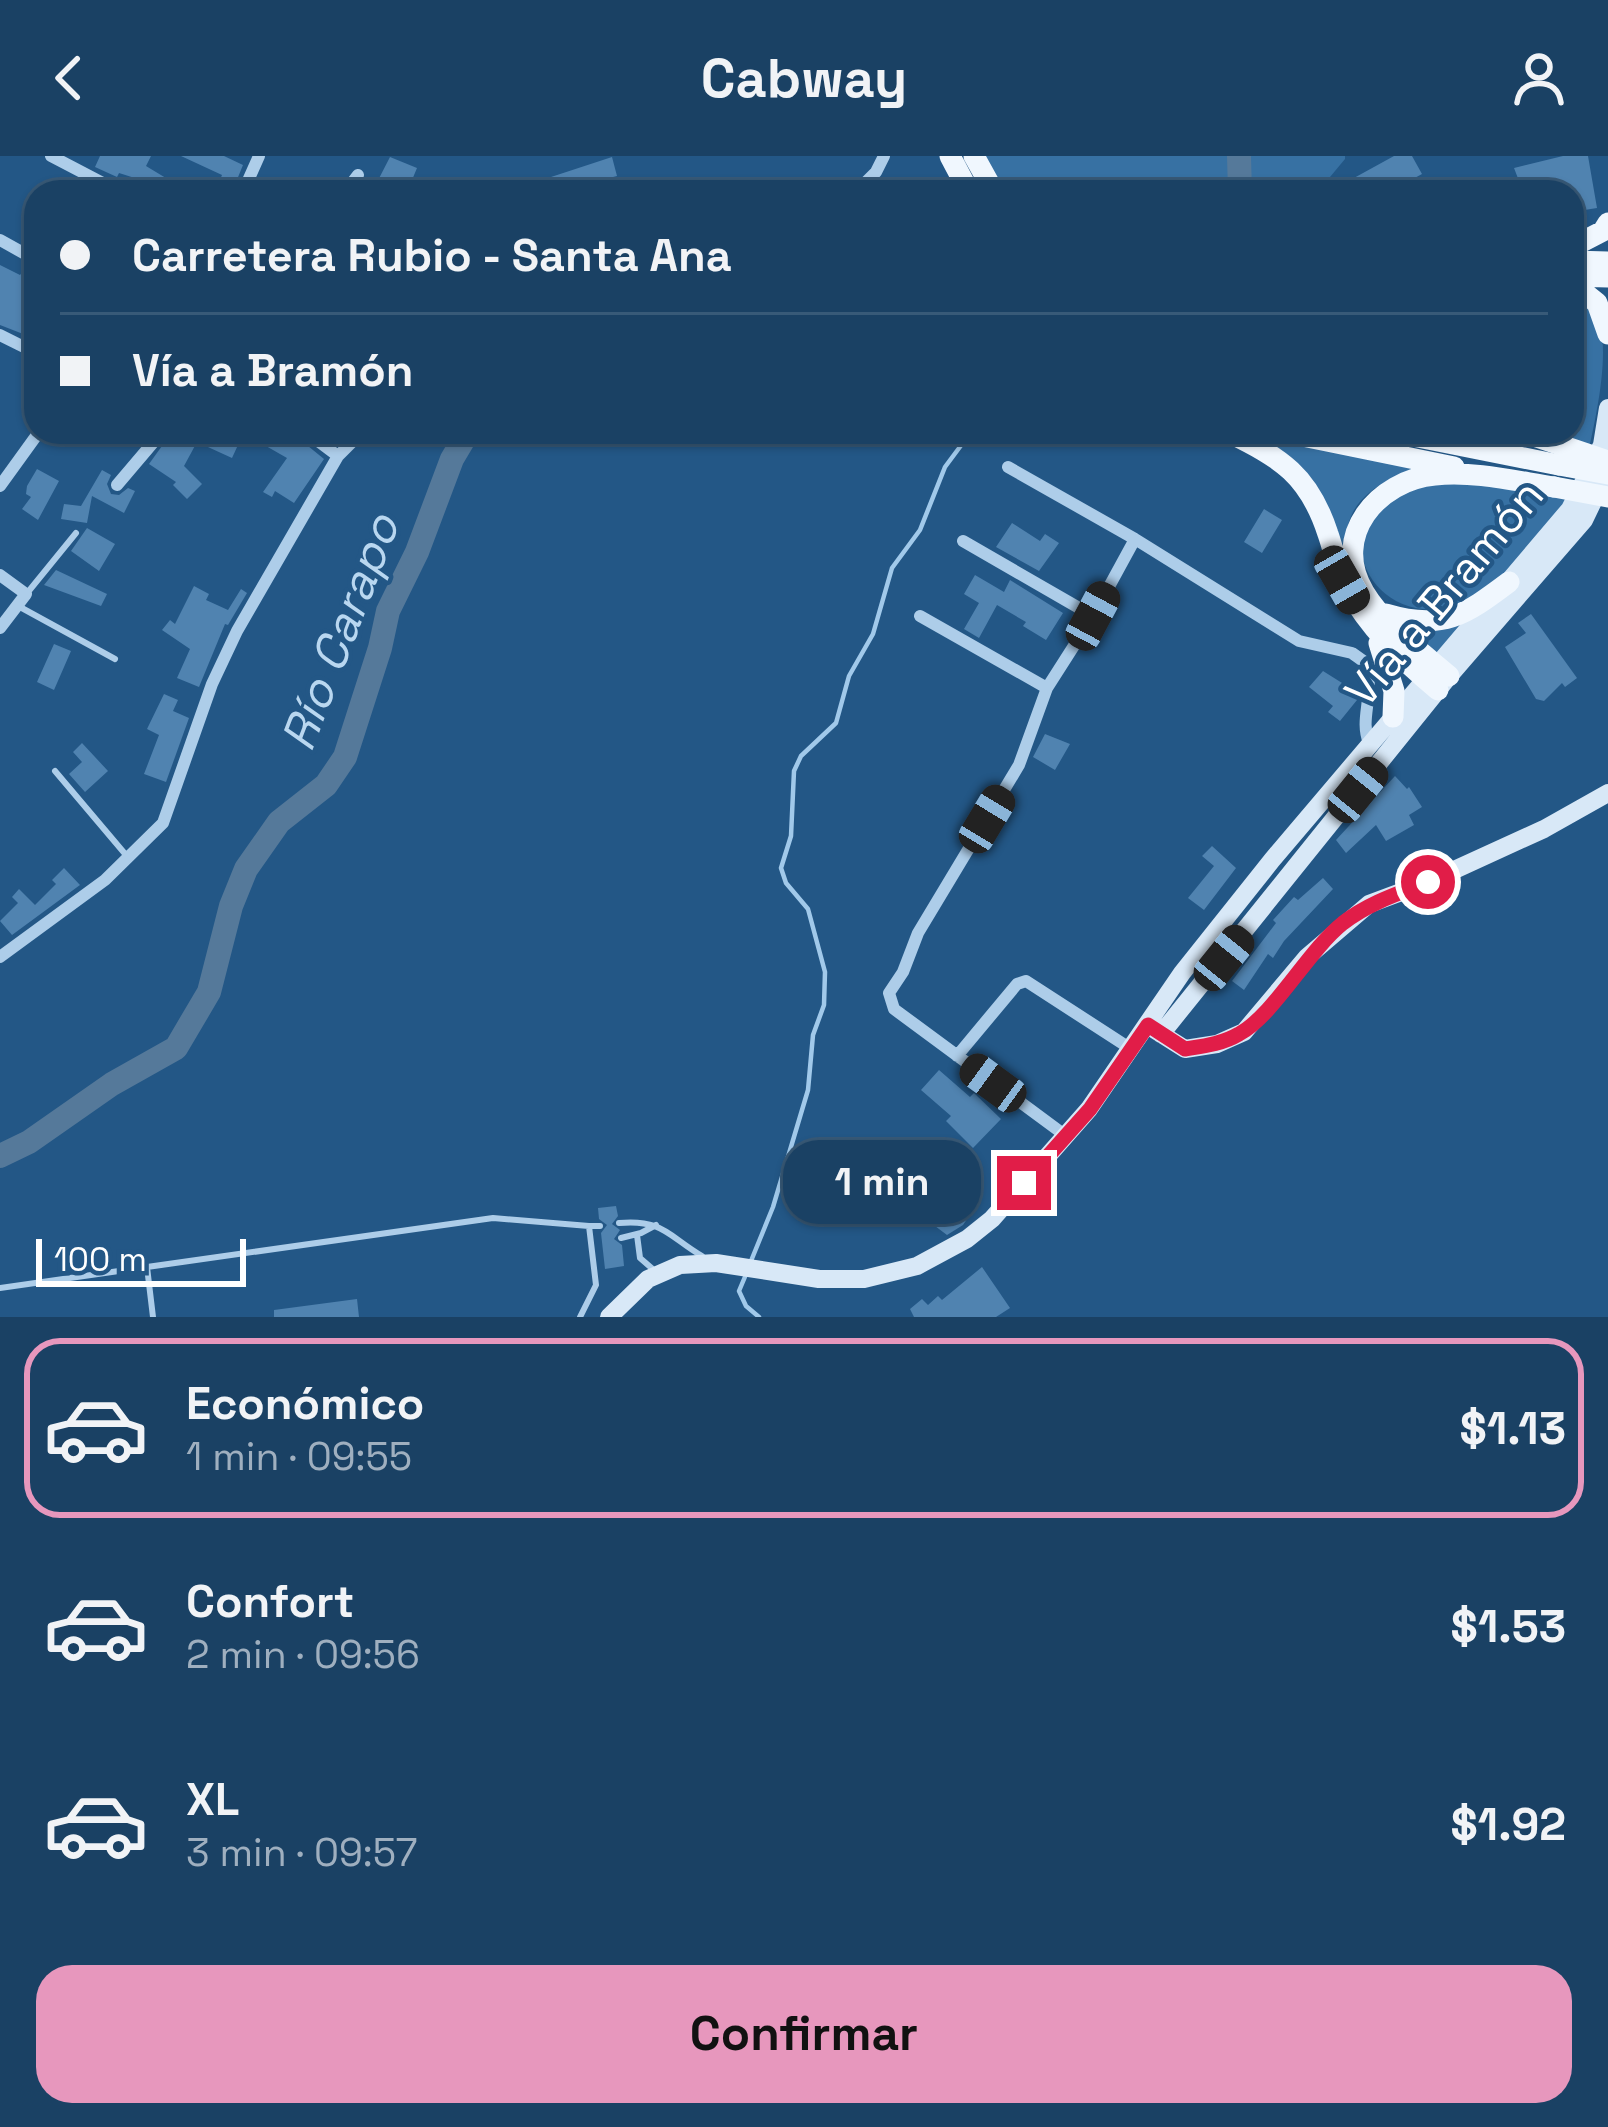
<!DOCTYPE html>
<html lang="es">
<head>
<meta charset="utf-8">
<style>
	body { margin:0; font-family:"Space Grotesk",sans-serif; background:#274c6d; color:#f1f3f6; height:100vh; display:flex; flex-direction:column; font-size:45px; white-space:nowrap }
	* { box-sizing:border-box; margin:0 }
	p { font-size:39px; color:#9fafbf }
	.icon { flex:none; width:66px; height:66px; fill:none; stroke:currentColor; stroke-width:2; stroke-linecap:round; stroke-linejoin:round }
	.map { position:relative; height:1161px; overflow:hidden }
	.side { display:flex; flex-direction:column; background:#1a4164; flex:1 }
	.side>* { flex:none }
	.guide { position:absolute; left:24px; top:24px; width:1560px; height:264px; border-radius:36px; box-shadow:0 3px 9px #0004,0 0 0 3px #385a78; display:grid; align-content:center; height:264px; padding:0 36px; background:#1a4164 }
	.scale { position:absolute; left:36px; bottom:30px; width:210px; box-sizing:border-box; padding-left:12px; border:6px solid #fff; border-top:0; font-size:33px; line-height:42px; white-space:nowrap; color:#fff; -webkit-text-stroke:9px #235786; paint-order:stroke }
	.end { position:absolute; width:54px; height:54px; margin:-27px; border:15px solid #e11d48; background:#fff; box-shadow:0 0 0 6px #fff }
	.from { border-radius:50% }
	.bubble { position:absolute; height:84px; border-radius:36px; background:#1a4164; box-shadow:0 3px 9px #0004,0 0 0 3px #385a78; font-size:39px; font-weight:700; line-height:84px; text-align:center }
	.car { position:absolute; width:36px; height:72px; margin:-36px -18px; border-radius:15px; box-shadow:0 0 9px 3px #0007; background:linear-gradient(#222 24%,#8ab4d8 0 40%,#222 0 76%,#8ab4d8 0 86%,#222 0) }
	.guide b { display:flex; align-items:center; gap:42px; height:114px; font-size:45px }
	.guide b+b { border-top:3px solid #385a78 }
	.guide i { width:30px; height:30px; background:#f1f3f6 }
	ul { padding:21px 0 0; list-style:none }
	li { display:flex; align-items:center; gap:36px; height:180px; margin:0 24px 18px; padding:0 12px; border:6px solid transparent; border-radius:36px }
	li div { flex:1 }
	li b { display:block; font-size:45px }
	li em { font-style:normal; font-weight:700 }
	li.active { border-color:#e797bd }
	li>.icon { width:108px; height:108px; stroke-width:1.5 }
	.cta { display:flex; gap:24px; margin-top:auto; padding:24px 36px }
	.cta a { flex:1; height:138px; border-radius:36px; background:#e797bd; color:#111; font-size:48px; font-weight:700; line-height:138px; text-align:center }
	header { display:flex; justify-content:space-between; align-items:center; height:156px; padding:0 36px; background:#1a4164; font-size:54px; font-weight:700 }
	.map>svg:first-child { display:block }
</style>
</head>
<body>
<header><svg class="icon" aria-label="back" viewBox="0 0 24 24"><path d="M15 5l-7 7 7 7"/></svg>Cabway<svg class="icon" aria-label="person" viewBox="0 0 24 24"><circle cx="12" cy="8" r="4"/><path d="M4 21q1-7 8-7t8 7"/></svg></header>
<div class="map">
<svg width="1608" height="1161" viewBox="0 0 1608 1161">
	<rect width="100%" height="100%" fill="#235786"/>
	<!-- green -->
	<path fill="#3771a3" d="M973,0h372v3l-15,18 -31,15h-304z
		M1572,135c13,10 26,21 29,38 7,36 -6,93 -14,129l-57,-26h42z
		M1245,276h37l153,32c-40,9 -99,33 -86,86 6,21 18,43 27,63l92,5 -45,52 -45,-39 -65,-151 -21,-22z
		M1440,323l127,9 -1,13c-27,31 -53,72 -89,94 -88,54 -162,-58 -80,-100 13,-7 29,-11 43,-16z"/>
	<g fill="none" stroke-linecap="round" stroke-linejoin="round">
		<!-- stream -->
		<path stroke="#a1c9ea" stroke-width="4.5" d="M751,1105l22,-54 35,-117 5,-55 11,-30 1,-33 -17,-63 -22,-26 -5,-15 10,-32 3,-65 7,-15 35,-33 13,-47 24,-42 19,-66 28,-38 25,-63 26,-35
			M747,1116l-8,19 7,15 13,11"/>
		<!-- river -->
		<path stroke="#55799a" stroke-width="24" d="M1239,0l1,36
			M0,1000l29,-14 83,-58 64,-36 33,-56 22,-86 15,-37 33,-47 47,-37 19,-28 35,-109 8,-37 29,-59 35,-93 16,-27"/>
	</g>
	<!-- building -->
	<path fill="#5083b0" d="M100,0h51l-5,10 43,26h-26l-22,-12 -22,-7 -2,4 -22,-10z
		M181,0h43l19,9 -9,22 -14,-7 2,-5z
		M1394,0h18l10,18 -33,18h-40l-6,-8z
		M1563,0h25l9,52 -25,4v-20h-71l18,-11 -5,-13z
		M390,1l27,11 -5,12 22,12h-62z
		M612,1l5,19 -62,16 -4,-15z
		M0,109l20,10 4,-5 12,7v62l-36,-14z
		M172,276h72l-12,26 -35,-16 -13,24 18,18 -15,15 -14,-14 3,-3 -27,-18z
		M277,276l20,5 27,22 -30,44 -19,-12 -3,6 -9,-5 24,-34 -21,-12z
		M37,313l22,12 -21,39 -16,-11 9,-12 -5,-3 1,-8z
		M102,314l9,5 -4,9 4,10 8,1 9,-7 7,3 -11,22 -32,-17 -5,27 -26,-4 3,-15 17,2z
		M1264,353l18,11 -20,33 -18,-11z
		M1012,367l28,18 5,-7 14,9 -20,28 -43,-24z
		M87,372l28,16 -16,27 -28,-20z
		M56,414l51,24 -6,12 -57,-21z
		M975,419l29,17 6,-12 53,33 -17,27 -23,-14 3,-4 -29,-17 -18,33 -15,-9 15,-26 -15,-9z
		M194,430l15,8 -3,6 22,10 13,-21 6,4 -19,32 -3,-1 -26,63 -22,-9 13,-29 -28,-19 8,-10 5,4z
		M1531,458l46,64 -12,9 -3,-4 -18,18 -8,-2 -31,-52 21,-14 -8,-10z
		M54,488l17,7 -17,39 -17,-8z
		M1323,515l35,22 -1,7 -17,21 -12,-9 5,-6 -24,-19z
		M164,538l14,6 -5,11 16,7 -23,64 -22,-8 15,-39 -12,-6z
		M1045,578l25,10 -15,26 -22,-13z
		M82,587l26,28 -23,21 -16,-18 13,-12 -9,-10z
		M1395,620l12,13 2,-2 13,20 -13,8 5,10 -28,16 -10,-16 -30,28 -10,-13z
		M1212,690l24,22 -32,42 -16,-12 26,-32 -12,-10z
		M64,712l16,17 -68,50 -12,-14 18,-18 -6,-6 7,-8 16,16 21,-21 -4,-4z
		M1323,722l10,11 -49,52 -11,17 -5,-4 -24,36 -12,-9 44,-58 -3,-3 21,-23 4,3z
		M939,914l31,27 4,-4 27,26 -28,29 -27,-27 5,-5 -30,-26z
		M959,1038l17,12 -13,19 -16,10 -12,-9z
		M616,1050l2,10 -6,8 8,6 -6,9 8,6 2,21 -19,3 -4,-36 6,-8 -8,-6 -1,-11z
		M982,1111l28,41 -14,9h-82l-4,-8 12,-10 6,6 10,-9 4,4z
		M357,1143l2,18h-85v-7z"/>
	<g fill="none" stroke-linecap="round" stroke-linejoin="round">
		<!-- lane -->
		<path stroke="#adcde9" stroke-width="6" d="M28,436l48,-59
			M20,451l95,52
			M55,615l71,84
			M619,1067c44,-4 49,13 83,33
			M637,1079l3,23 15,13
			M621,1082l20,-5 15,-8
			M0,1132l147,-21
			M153,1161l-6,-50 346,-49 96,8
			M580,1161l16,-32 -7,-59h11"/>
		<!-- street -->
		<path stroke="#adcde9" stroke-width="12" d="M51,0l69,36
			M243,36l16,-36
			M345,36l13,-17
			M856,36l20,-20 8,-16
			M0,84l36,20
			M0,179l36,18
			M306,276l32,24
			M1008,311l127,72 164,102 53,12 14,10c9,34 -7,55 3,80
			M117,329l45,-53
			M0,330l39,-54
			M963,385l130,75
			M0,419l26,19 -26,34
			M920,460l127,72
			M0,801l105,-77 58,-57 49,-139 25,-53 101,-175 24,-24
			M957,900l60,-72 9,-3 105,68
			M1066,980l-172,-127 -5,-16 14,-21 15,-39 101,-168 28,-77 46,-72 42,-77"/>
		<!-- secondary -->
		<path stroke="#d8e8f7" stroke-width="18" d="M1155,874l30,19 32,-5 27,-12 63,-75 62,-53 59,-22 116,-53 64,-36
			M1161,878l288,-358 135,-156 16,-33
			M609,1161l39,-38 32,-14 36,-2 103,16h45l53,-13 50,-27 25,-20 97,-110 93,-136 90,-113 298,-351 32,-64 6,-37"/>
		<!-- primary -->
		<path stroke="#f0f7fe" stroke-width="21" d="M950,0l19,36
			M974,0l20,36
			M1572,91l31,-16 5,-8
			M1572,105l36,1
			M1572,120l36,1
			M1572,127l25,20 11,31
			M1228,276c53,26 81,43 100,102 6,17 9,36 18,52 23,42 56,74 92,104
			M1283,276l171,35
			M1393,276l166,33
			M1386,458c57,17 79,1 123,-32
			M1379,487l15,48 -1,26
			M1449,520c-28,-24 -66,-52 -85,-84 -34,-56 14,-112 71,-117 40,-4 80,6 119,12"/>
		<!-- primary-bridge -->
		<path stroke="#f0f7fe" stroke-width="21" d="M1522,276l86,29
			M1559,309l49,9
			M1554,331l54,10"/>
	</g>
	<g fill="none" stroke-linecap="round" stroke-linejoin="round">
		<!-- route -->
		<path stroke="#e11d48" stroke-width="15" d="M1024,1027l66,-74 58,-84 37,24c19,-3 37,-5 54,-15 35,-19 68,-82 104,-111 26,-20 54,-29 85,-41"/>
	</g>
	<g text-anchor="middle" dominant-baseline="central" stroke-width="9" stroke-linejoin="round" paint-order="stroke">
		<!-- street labels -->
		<g font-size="45" fill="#fff" stroke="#235786">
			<text transform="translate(1444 437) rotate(-50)">Vía a Bramón</text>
		</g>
		<!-- water labels -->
		<g font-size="48" font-style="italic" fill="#b9d7f0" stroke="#235786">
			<text transform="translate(340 476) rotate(-69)">Río Carapo</text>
		</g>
	</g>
</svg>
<div class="scale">100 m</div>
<i class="end from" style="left:1428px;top:726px"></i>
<i class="end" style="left:1024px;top:1027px"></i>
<div class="bubble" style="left:783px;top:984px;width:198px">1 min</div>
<i class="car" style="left:1342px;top:424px;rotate:150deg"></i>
<i class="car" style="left:1093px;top:460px;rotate:28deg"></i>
<i class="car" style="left:1358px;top:634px;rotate:39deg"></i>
<i class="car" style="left:987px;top:663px;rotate:31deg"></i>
<i class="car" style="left:1224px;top:802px;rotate:39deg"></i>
<i class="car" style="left:993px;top:927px;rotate:306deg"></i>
<div class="guide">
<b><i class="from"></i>Carretera Rubio - Santa Ana</b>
<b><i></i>Vía a Bramón</b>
</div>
</div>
<section class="side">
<ul>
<li class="active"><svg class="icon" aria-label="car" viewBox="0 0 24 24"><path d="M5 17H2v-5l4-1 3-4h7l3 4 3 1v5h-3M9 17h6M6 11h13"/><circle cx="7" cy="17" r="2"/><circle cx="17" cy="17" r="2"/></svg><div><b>Económico</b><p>1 min · 09:55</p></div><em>$1.13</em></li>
<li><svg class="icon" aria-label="car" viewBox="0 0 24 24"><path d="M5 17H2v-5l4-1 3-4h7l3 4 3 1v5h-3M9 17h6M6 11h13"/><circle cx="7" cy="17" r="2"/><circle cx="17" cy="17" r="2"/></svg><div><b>Confort</b><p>2 min · 09:56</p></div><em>$1.53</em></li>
<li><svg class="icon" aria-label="car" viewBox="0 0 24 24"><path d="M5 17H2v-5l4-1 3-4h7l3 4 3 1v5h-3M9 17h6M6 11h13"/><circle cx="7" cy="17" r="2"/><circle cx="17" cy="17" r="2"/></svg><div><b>XL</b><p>3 min · 09:57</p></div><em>$1.92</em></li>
</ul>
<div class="cta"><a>Confirmar</a></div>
</section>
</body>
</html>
